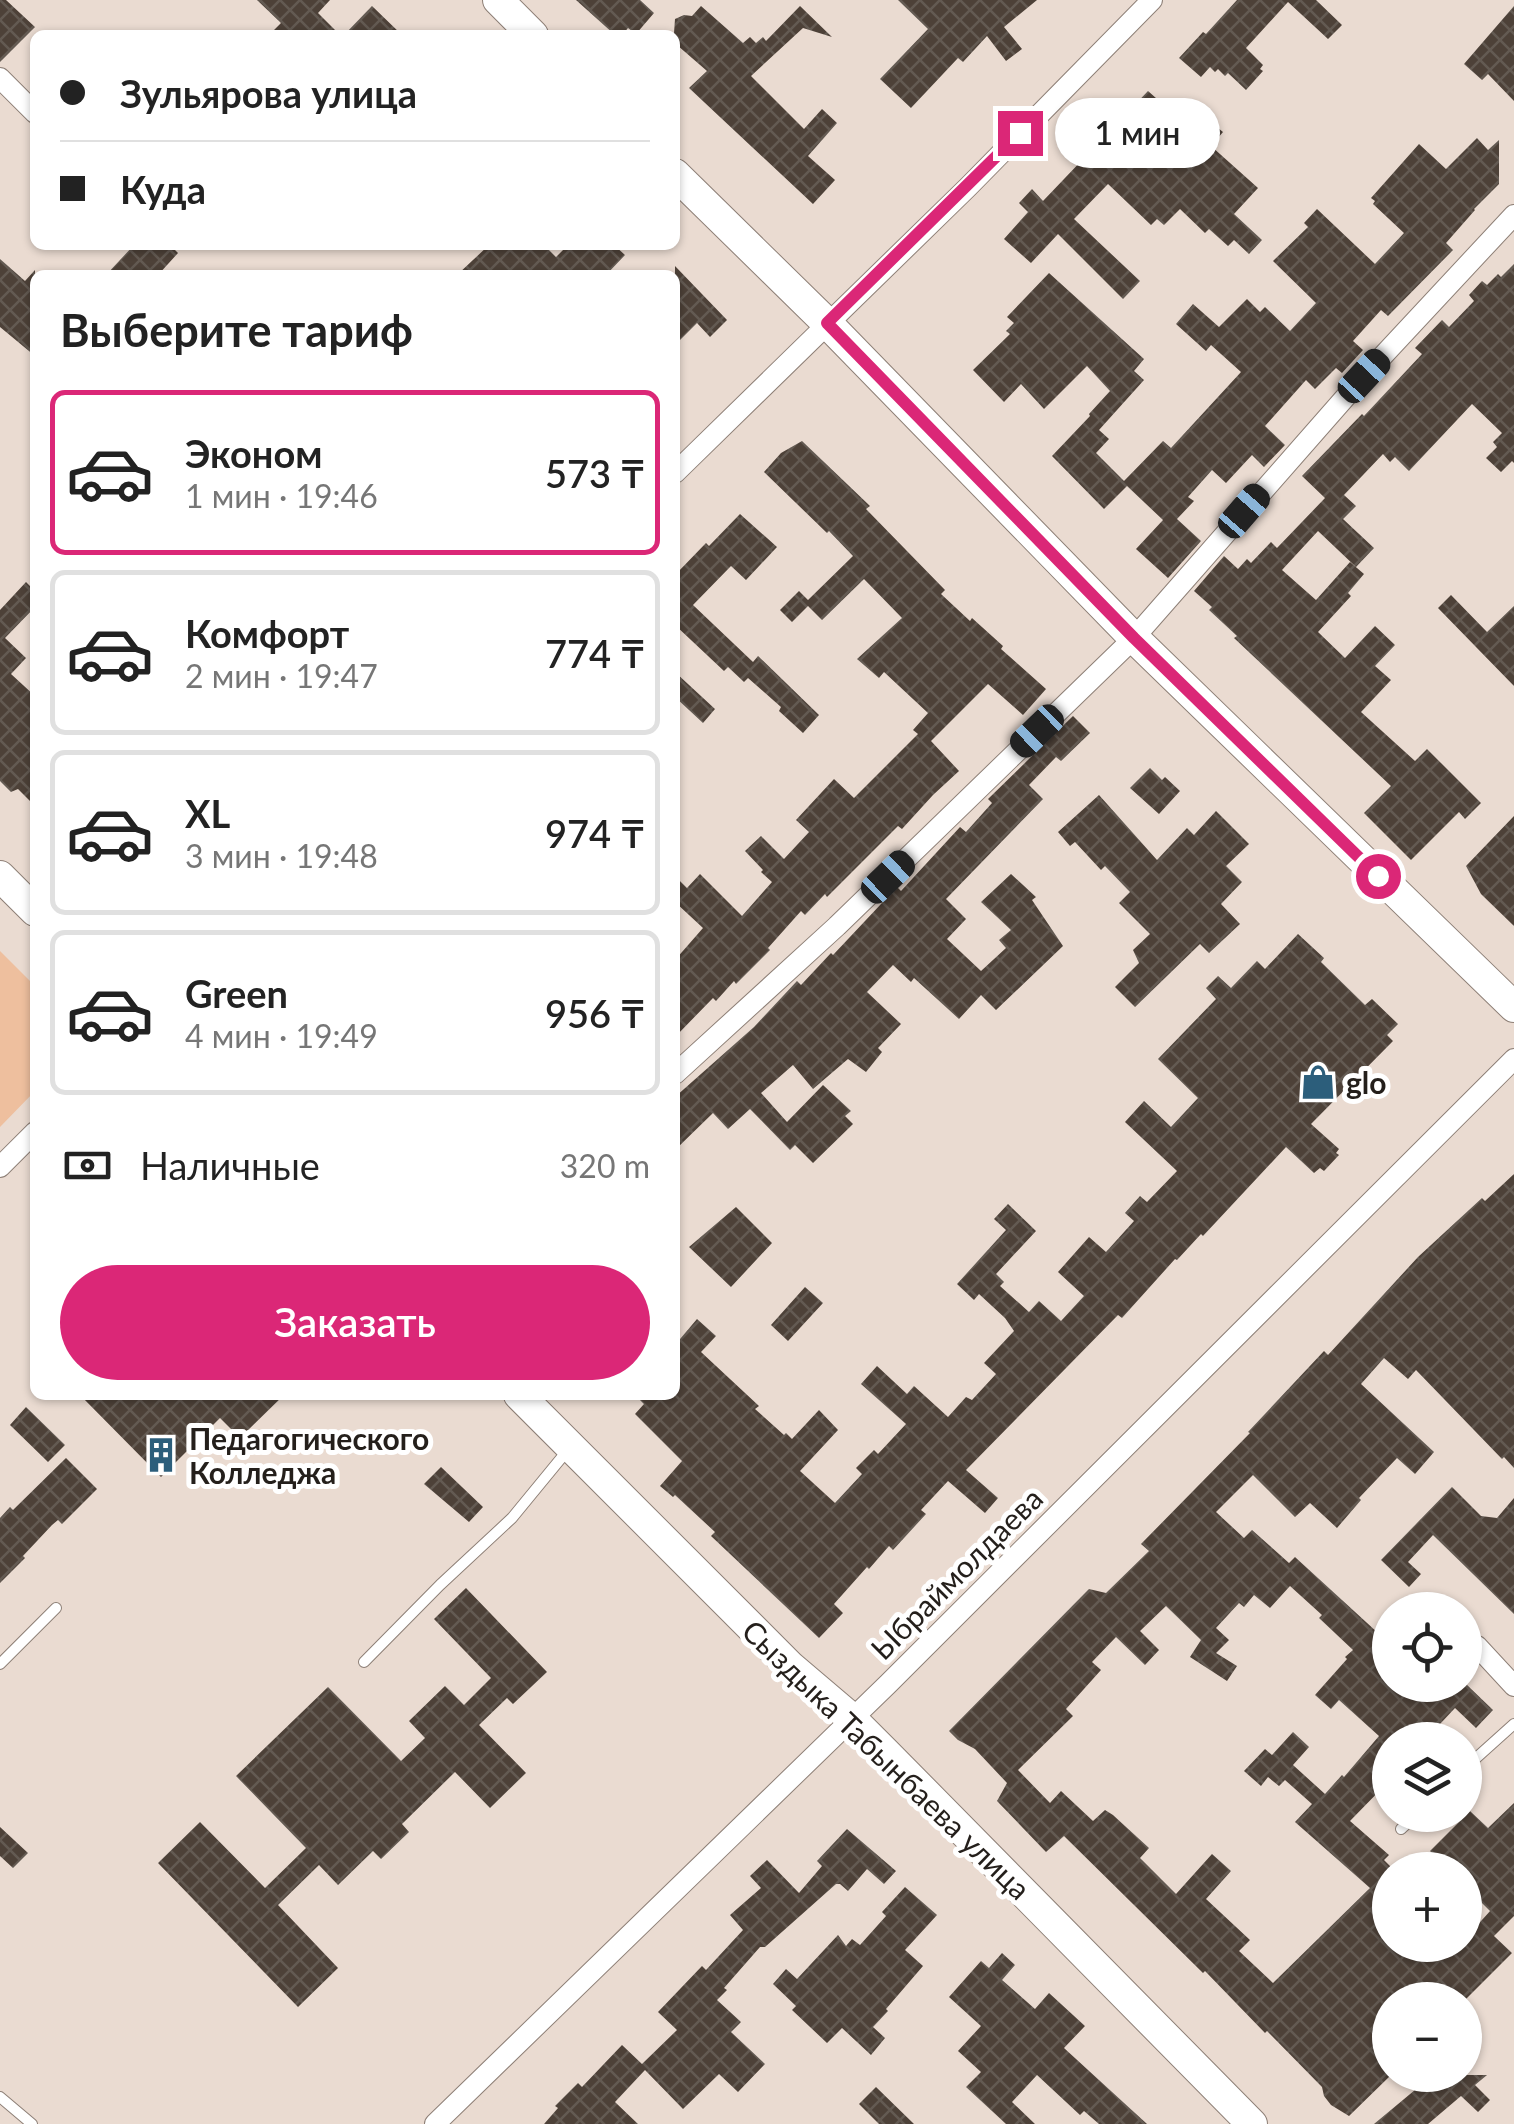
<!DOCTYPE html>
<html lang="ru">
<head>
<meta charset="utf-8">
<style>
	body { margin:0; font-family:Lato,sans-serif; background:#f2f2f2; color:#222; height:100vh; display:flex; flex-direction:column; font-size:38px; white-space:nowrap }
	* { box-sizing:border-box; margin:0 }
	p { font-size:32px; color:#767676 }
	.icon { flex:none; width:55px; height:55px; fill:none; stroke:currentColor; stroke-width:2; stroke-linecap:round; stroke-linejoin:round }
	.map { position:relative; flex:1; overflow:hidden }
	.sheet { position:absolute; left:30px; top:270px; width:650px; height:1130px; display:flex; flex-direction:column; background:#fff; border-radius:15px; box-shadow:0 2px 8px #0004 }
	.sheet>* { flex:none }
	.banner { position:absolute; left:30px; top:30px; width:650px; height:220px; border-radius:15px; box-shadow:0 2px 8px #0004; display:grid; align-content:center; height:220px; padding:0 30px; background:#fff }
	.buttons { position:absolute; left:1372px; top:1592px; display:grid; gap:20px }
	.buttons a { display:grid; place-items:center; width:110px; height:110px; border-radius:50%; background:#fff; box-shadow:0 2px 8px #0004; font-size:50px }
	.end { position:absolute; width:45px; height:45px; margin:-22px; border:12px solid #db2777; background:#fff; box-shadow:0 0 0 5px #fff }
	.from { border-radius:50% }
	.bubble { position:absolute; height:70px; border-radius:35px; background:#fff; box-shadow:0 2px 8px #0004; font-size:32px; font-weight:600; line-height:70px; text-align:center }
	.car { position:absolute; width:30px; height:60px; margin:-30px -15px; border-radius:12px; box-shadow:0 0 8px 2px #0007; background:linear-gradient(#222 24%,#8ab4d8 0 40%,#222 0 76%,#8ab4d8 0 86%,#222 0) }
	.banner b { display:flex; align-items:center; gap:35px; height:95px; font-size:38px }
	.banner b+b { border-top:2px solid #e0e0e0 }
	.banner i { width:25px; height:25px; background:#222 }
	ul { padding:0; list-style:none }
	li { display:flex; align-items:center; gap:30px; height:165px; margin:0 20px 15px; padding:0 10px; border:5px solid #e0e0e0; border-radius:15px }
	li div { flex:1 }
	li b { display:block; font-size:38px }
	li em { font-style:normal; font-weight:600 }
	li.on { border-color:#db2777 }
	li>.icon { width:90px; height:90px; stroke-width:1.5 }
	h2 { padding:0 30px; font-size:45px; line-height:120px }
	.pay { display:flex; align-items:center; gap:25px; height:110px; padding:0 30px; font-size:38px }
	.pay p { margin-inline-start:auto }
	.button { display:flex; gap:20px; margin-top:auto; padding:20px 30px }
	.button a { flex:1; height:115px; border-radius:60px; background:#db2777; color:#fff; font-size:40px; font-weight:600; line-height:115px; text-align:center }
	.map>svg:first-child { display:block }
</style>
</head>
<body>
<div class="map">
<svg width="1514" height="2124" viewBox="0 0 1514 2124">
	<defs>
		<pattern id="building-cross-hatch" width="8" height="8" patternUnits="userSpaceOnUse" patternTransform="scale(2.5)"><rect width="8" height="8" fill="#4d4138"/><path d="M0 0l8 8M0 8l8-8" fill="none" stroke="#635a52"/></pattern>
	</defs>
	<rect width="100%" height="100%" fill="#eadbd1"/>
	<!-- green -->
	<path fill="#eebf9e" d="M0,951l35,35v105l-35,36z"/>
	<!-- building -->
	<path fill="url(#building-cross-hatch)" fill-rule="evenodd" d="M0,0h6l29,27 -35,35z
		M257,0h73l-12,13 22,22h-71l12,-12z
		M576,0h64l14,13 -18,21 -8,-6 -6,7h-7z
		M898,0h139l-33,27 18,22 -16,12 -19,-25 -24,26 -5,-4 -47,50 -31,-29 48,-50z
		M1237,0h79l26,25 -14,14 -40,-37 -42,46 17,17 -3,4 3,2 -17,19 -18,-17 -3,3 -7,-7 -3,3 -5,-5 -9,10 -22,-19 24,-26 3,2z
		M372,6l30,29h-58z
		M701,6l42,37 7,-6 6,6 7,-6 3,4 34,-35 32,31 -29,-9 -52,48 53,53 18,-20 15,14 -29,33 27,24 -22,24 -124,-116 18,-17 -30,-26 -3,-12 1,-14 9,-4 8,1z
		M1514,6v95l-26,-27 -6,6 -18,-16z
		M1148,91l42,37 12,-13 21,17 -12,14 47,42 -24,26 28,26 -13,14 -15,-14 -6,6 -19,-17 -4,4 -25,-24 -16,16 -7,-6 -6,6 -43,-41 -34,35 66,62 -17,18 -65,-65 -27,29 -27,-24 24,-27 -9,-9 13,-14 11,12z
		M1477,138l11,12 11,-10v44l-25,25 1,1 -29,33 7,7 -65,66 -7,-6 -28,31 10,9 -21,23 -6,-5 -21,21 -9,-9 -41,46 20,19 -21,22 -12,-12 -26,28 -14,-13 -24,27 6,4 -17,18 24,22 -33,37 -32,-29 27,-29 -36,-34 -23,23 -52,-53 38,-40 -1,-2 21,-23 -23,-25 -43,43 -23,-25 -17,18 -31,-32 37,-36 -4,-3 8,-8 -7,-6 42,-44 95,86 -10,12 10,9 -45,50 10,9 -13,14 28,28 39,-40 8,7 70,-76 -30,-27 -5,6 -30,-27 17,-20 26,23 28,-28 13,13 5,-5 25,24 26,-28 -43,-42 35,-34 -4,-4 13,-14 58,55 29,-31 -31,-29 2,-3 -4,-3 48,-54 27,25z
		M134,245h36l8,8 -20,22h-52z
		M489,245h55l12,12 12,-12h46l11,10 -19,20h-149z
		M0,259l25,22 10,-11v86l-35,-29z
		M1514,264v199l-2,-2 -11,11 -15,-14 11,-11 -4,-5 9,-9 -30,-29 -63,67 -14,-14 -5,5 -7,-8 -39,41 12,11 -13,13 31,29 -18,19 -38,-36 -36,39 34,30 34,-38 14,12 -16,19 3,3 -33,36 27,26 30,-32 20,19 -20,21 16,14 -30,32 54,49 12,-12 54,54 -16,16 -6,-7 -48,48 -47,-47 27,-27 -157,-148 3,-2 -28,-26 3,-3 -18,-16 30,-35 14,13 9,-10 4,4 20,-21 6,6 48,-50 -23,-22 60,-62 2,2 58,-62 -7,-6 27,-28 7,7 25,-26 -5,-6 13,-14 5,4 11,-11 3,3z
		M675,266l52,54 -17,17 -13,-14 -22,22z
		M802,441l68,65 -4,3 79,81 -4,4 29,27 2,-3 31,28 -2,3 45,40 -23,26 -35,-31 -57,57 28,30 -26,24 -31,34 -4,-3 -71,71 -2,-3 -20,21 -4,-4 -33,37 2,2 -34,34 -2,-3 -18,20 -3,-3 -38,39v-77l28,-32 -28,-26v-26l12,12 13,-14 42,42 30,-34 -11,-10 2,-2 -18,-19 16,-15 23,23 25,-27 -13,-12 38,-41 20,19 64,-64 -5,-4 15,-17 -44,-41 -5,6 -22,-19 45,-41 -38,-39 -42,41 -14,-14 -16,16 -12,-12 19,-19 9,9 45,-44 -24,-25 -2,2 -63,-61 17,-19z
		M740,514l37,33 -31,33 -15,-14 -38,39 60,57 5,-6 61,59 -16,18 -24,-22 2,-4 -33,-29 -4,4 -16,-15 -4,4 -49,-46v-50l31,-32 3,3z
		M26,582l9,9v16l-30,31 21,20 -15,16 24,22v110l-17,-17 -7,3 -11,-11v-171z
		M1451,595l36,37 27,-26v80l-76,-78z
		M675,672l40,37 -12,14 -28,-26z
		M1073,716l17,17 -29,28 -5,-4 -27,28 14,14 -97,100 20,20 -19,20 34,32 25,-23 -7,-8 12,-10 -30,-28 30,-28 25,23 -4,3 31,46 -67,64 -15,-15 -22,24 -45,-41 -3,4 -18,-17 -26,27 34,32 -23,24 4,4 -16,20 -18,-13 -35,30 -20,-24 -32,28 26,29 36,-37 28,26 -6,5 8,8 -40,39 -18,-18 -5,5 -40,-41 -22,20 -15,-16 -38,37v-53l79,-70 43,-46 4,4 30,-32 2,2 64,-68 4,4 59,-64 6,5 26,-29 -4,-4z
		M1150,768l12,12 3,-3 15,14 -21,23 -29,-26z
		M1099,795l58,65 30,-32 7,7 22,-24 33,33 -23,22 16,16 -21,22 19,20 -31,29 -9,-9 -65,63 -20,-20 24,-24 -6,-13 17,-16 -31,-31 11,-11 -25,-26 -4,4 -26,-28 -5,4 -12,-14z
		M1514,816v110l-33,-32 -15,-28z
		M1298,934l26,24 -3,4 44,43 7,-6 26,25 -11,11 6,6 -82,83 28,25 -3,4 3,2 -15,16 -4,-3 -6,5 -28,-26 -83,89 -2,-2 -24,26 -2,-1 -53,59 -4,-3 -152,155 32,28 -13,15 -37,-32 -27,29 5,4 -33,36 -4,-4 -20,23 -2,-2 -33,37 9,9 -24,25 -108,-102 4,-4 -40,-37 -2,2 -13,-11 22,-25 -47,-47 9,-10 -9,-9h40v-50l22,-26 19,17 -15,16 58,54 -4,3 29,26 2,-2 6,6 27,-29 19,20 -38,41 35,32 27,-29 -6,-6 18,-18 4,4 28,-30 -45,-40 16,-18 30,28 7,-8 34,31 18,-20 6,3 24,-26 -12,-11 30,-32 -9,-13 -26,-24 -5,6 -17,-16 49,-54 -12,-11 14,-15 28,27 -40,43 8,8 -4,4 29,26 10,-11 22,20 23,-25 -26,-24 31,-35 17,15 28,-31 -9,-8 15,-17 7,6 30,-31 -52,-49 19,-21 27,26 27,-29 -40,-39 58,-60 -10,-11 12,-12 13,12 26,-27 8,8z
		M1514,1174v294l-10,-11 -2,2 -86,-89 -8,9 -24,-21 -23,26 73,68 -19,22 -18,-16 -38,40 2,2 -24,28 -27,-25 -15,14 -42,-42 -37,37 28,26 8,-8 37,33 6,-6 95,87v41h77l26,25 -17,18 -21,-20 -30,32h-35v40l-40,41 39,34 -5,5 6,6v79h75v-6l25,-28 -25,-25v-16h-16l-19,-19 40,-40 18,17 26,-25v113l-20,20 18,17 -47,47h-17l-14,-14 -13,14h-31v25l-16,15 16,16v20l-41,40 -18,-11 -7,-9 -2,-9 -55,-56 -2,2 -60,-62 -2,2 -139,-137 -18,16 -49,-51 10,-18 -32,-34 -17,-9 -9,-9 140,-142 17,4 43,-42 -8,-7 109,-111 -2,-1 76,-81 4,4 90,-98 64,-59 3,3zM1290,1586l32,29 -3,3 34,32 -8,7 2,2 -32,36 16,14 8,-9 40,36 -35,41 -2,-2 -17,19 -32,-29 16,-18 -16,-15 -21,23 -7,-6 -21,22 17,15 7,-9 11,9 6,-6 27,24 -17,18 75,66 -97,95 -34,-32 11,-11 -44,-41 25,-28 -19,-17 -36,40 -36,-36 9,-10 -36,-33 -8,-5 -12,11 -32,-30 -11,12 -32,-33 55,-54 -7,-7 35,-39 -9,-8 24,-25 29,28 14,-15 -19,-19 26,-25 35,34 -11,17 37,24 10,-15 -21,-13 13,-13 -13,-12 23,-25 5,4 10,-12 16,13z
		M736,1207l36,36 -41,44 -42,-40z
		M805,1287l18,16 -35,38 -17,-16z
		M80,1395h204l-44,43 -20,-20 -59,59z
		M26,1407l39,38 -17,17 -38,-37z
		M66,1458l31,31 -35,35 -4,-4 -6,5 -29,31 2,2 -25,25v-65l10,-11 3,3z
		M441,1467l42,40 -14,15 -45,-38z
		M1452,1487l29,29 16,2 17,-20v116l-81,-79 -25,27 13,12 -12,13 -28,-27z
		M466,1588l81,84 -34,32 -6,-6 -28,27 47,48 -36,35 -35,-36 -53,52 7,8 -28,27 -8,-8 -35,34 -19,-20 -41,40 60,63 -40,39 -140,-144 42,-41 65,66 41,-40 -70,-72 92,-89 73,74 24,-23 -16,-17 36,-35 19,19 27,-27 -57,-59z
		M0,1827l28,26 -15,15 -13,-12z
		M847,1829l49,42 -12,13 -17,-15 -19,22 -8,-7h-4l-71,63h-5l-36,41 3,2 -10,10 24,22 -10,10 34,32 -27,28 -19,-18 -36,35 -38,-39 -30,32 23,22h-94l14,-16 -3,-2 23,-23 4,4 40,-42 20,19 35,-34 -19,-18 44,-46 4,4 37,-40 -13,-15 31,-27 -11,-12 17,-16 32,33 23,-27 -5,-5z
		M905,1887l32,28 -32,35 18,16 -37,43 2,2 -15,16 12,11 -14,17 -29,-27 -15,15 -35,-33 4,-4 -23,-22 13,-15 11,10 41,-44 8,11 6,-7 8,6 26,-29 -4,-4z
		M1002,1953l13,12 -13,15 33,29 14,-16 36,33 -21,22 83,76h-48l-15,-13 -4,4 -43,-40 -25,27 23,22h-29l-40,-37 15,-15 -23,-21 23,-25 -32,-29 32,-36 8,7z
		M1433,2075h54l-12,10 15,15 -12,12 -17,-16 -33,28h-54z
		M876,2087l38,37h-35l-20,-20z"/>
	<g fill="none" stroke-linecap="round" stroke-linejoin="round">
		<defs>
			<path id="lane" d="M364,1662l76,-77 72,-67 55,-67
				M0,1664l56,-56
				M1465,1768l49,-44
				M1401,1829l15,-14
				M0,2097l32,27"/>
			<path id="street" d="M0,78l35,35
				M675,473l293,-286 184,-187
				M675,1074l162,-148 297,-288 230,-262 150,-161
				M0,1167l35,-35
				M1477,1646l37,40
				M435,2124l453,-440 626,-625"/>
			<path id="secondary" d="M498,0l35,35
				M675,174l152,149 307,315 380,369
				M0,876l35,35
				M519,1395l272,272 60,51 34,34 367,372"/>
		</defs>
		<!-- lane casing -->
		<use href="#lane" stroke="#8d7f76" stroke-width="12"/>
		<!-- street casing -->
		<use href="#street" stroke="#8d7f76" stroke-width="22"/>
		<!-- secondary casing -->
		<use href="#secondary" stroke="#8d7f76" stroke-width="32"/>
		<!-- lane -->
		<use href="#lane" stroke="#fff" stroke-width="10"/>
		<!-- street -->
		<use href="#street" stroke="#fff" stroke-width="20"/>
		<!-- secondary -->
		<use href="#secondary" stroke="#fff" stroke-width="30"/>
	</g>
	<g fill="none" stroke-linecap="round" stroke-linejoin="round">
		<!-- route -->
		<path stroke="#db2777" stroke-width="12" d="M1020,133l-193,190 307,315 244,238"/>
	</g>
	<!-- icons -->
	<defs>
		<symbol id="shop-bare" viewBox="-9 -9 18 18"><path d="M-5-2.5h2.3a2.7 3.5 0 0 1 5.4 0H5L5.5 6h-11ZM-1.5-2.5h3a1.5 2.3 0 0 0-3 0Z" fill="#2c5e7b" stroke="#fff" stroke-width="2.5" paint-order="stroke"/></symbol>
		<symbol id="building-bare" viewBox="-9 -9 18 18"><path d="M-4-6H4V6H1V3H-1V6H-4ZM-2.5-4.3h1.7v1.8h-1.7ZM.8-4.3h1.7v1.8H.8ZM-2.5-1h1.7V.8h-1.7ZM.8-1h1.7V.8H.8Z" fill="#2c5e7b" stroke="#fff" stroke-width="2.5" paint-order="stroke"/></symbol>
	</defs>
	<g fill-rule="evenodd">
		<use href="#shop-bare" x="1293" y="1057" width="50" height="50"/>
		<use href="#building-bare" x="136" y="1430" width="50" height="50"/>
	</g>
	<g text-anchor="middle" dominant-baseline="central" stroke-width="10" stroke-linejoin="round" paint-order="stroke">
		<!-- poi labels -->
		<g font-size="30" font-weight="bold" fill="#241f1b" stroke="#fff" text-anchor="start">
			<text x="1346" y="1082">glo</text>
			<text x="189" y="1438">Педагогического<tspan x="189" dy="34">Колледжа</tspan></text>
		</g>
		<!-- street labels -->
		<g font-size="30" fill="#241f1b" stroke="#fff">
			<text transform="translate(956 1573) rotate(-45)">Ыбраймолдаева</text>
			<text transform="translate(887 1759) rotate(44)">Сыздыка Табынбаева улица</text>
		</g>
	</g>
</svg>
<div class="buttons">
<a><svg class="icon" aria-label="locate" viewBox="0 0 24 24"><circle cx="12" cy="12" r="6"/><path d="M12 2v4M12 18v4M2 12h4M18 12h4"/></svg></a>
<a><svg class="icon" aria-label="layers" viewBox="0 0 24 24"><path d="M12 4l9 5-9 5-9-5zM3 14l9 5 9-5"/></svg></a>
<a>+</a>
<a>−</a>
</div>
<i class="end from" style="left:1378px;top:876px"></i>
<i class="end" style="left:1020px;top:133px"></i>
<div class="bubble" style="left:1055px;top:98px;width:165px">1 мин</div>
<i class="car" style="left:1364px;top:376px;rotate:43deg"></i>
<i class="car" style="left:1244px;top:511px;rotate:41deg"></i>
<i class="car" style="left:1037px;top:731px;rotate:226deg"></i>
<i class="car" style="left:888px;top:877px;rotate:46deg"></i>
<div class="banner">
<b><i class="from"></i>Зульярова улица</b>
<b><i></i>Куда</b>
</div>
<section class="sheet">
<h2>Выберите тариф</h2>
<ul>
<li class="on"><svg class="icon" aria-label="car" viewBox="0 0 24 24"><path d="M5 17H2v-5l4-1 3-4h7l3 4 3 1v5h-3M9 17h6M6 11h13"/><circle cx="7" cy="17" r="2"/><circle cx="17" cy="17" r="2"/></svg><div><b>Эконом</b><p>1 мин · 19:46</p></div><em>573 ₸</em></li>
<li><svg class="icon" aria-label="car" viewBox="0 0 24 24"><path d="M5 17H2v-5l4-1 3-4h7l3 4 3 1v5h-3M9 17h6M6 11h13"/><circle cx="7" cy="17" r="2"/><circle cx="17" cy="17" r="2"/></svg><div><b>Комфорт</b><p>2 мин · 19:47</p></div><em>774 ₸</em></li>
<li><svg class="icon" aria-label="car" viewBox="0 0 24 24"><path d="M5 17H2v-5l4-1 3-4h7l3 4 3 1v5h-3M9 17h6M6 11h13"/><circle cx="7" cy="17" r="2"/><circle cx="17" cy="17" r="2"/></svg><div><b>XL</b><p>3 мин · 19:48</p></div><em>974 ₸</em></li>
<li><svg class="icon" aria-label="car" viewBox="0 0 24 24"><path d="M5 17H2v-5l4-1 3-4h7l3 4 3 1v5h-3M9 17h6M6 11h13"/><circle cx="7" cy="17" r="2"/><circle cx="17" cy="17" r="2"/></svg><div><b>Green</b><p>4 мин · 19:49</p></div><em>956 ₸</em></li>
</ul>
<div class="pay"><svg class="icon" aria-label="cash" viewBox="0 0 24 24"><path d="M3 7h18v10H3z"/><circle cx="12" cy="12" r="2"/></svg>Наличные<p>320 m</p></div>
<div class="button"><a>Заказать</a></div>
</section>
</div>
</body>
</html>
